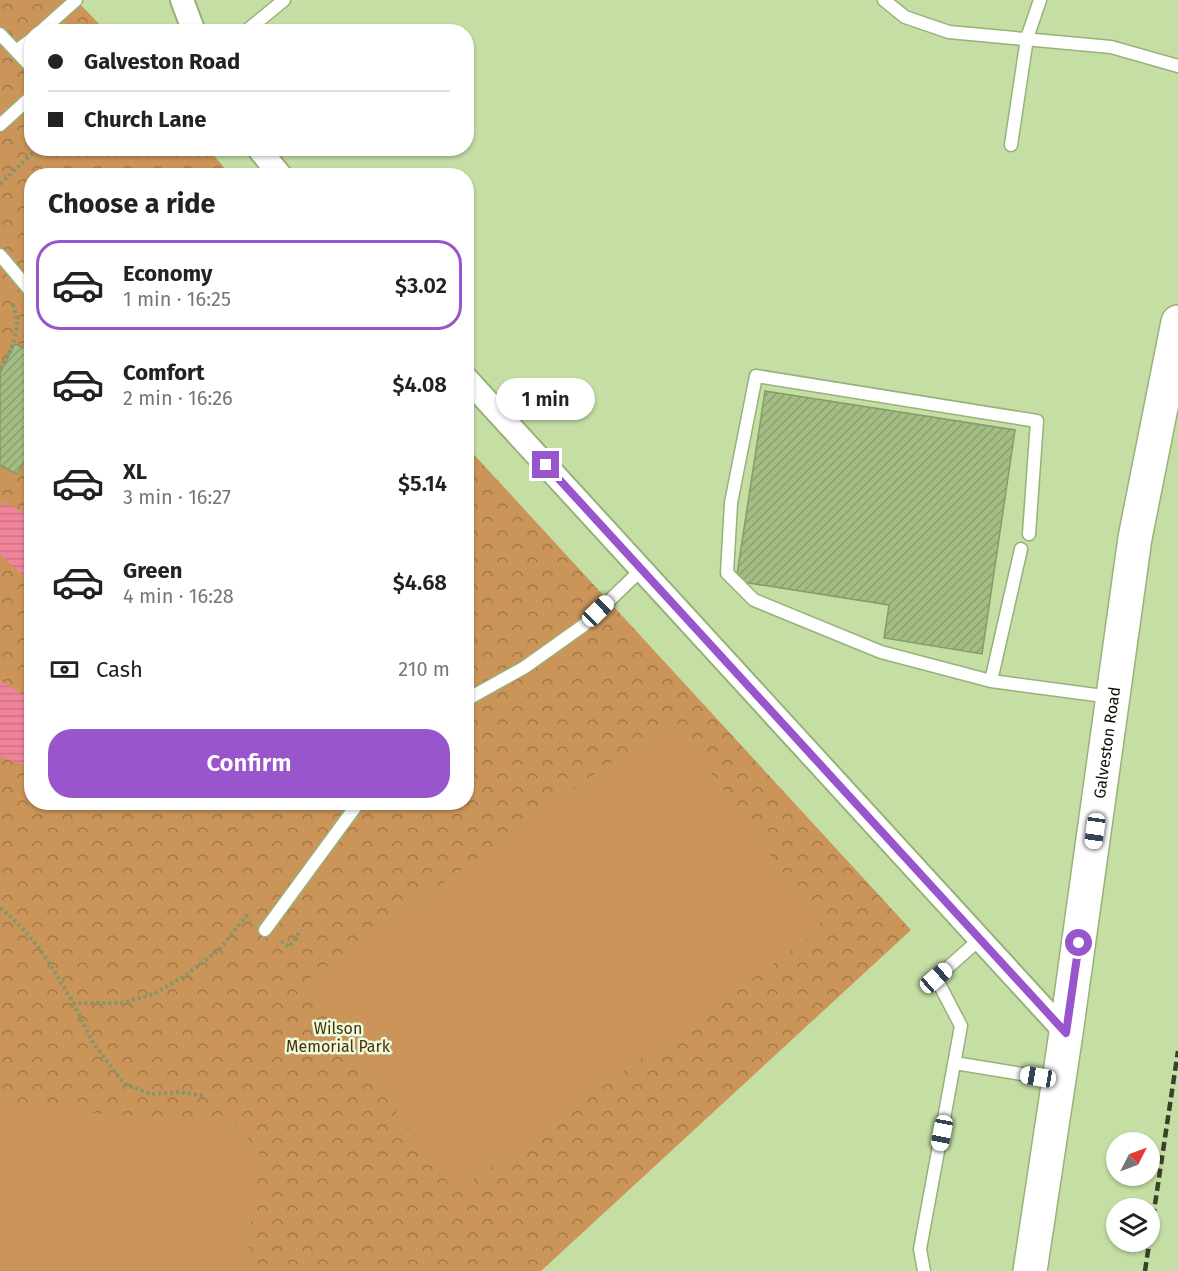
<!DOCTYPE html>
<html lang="en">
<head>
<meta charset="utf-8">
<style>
	body { margin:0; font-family:"Fira Sans",sans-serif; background:#f2f2f2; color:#222; height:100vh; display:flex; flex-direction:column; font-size:22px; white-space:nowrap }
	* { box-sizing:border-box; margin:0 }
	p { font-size:20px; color:#767676 }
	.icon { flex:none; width:33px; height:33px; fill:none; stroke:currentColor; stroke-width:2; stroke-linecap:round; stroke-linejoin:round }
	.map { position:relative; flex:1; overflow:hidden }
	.sheet { position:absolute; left:24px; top:168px; width:450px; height:642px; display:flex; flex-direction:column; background:#fff; border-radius:24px; box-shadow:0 2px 4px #0004 }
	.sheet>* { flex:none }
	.top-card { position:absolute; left:24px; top:24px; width:450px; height:132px; border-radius:24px; box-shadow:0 2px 4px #0004; display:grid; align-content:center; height:132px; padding:0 24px; background:#fff }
	.needle { width:39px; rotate:48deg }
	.controls { position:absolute; left:1106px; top:1132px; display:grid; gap:12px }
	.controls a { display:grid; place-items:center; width:54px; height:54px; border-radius:50%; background:#fff; box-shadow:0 2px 4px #0004; font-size:30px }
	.end { position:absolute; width:27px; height:27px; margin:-14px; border:8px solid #9956cc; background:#fff; box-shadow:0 0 0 3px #fff }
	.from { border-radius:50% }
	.bubble { position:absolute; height:42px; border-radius:21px; background:#fff; box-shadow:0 2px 4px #0004; font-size:20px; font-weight:600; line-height:42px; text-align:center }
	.car { position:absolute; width:18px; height:36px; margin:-18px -9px; border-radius:8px; box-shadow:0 0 4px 2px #0007; background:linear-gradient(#fff 24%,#345 0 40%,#fff 0 76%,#345 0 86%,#fff 0) }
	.top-card b { display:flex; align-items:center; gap:21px; height:57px; font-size:22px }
	.top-card b+b { border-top:2px solid #e0e0e0 }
	.top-card i { width:15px; height:15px; background:#222 }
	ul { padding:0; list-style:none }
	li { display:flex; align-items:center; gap:18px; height:90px; margin:0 12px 9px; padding:0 12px; border:3px solid transparent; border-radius:24px }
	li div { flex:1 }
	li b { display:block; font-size:22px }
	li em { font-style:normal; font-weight:600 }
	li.active { border-color:#9956cc }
	li>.icon { width:54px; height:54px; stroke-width:1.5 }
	h2 { padding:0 24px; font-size:27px; line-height:72px }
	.pay { display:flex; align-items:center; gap:15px; height:66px; padding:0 24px; font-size:22px }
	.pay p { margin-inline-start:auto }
	.action { display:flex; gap:12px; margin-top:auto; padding:12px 24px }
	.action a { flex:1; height:69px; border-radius:24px; background:#9956cc; color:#fff; font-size:24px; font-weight:600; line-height:69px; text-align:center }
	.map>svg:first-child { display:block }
</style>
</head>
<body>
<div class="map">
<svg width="1178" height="1271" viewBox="0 0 1178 1271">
	<defs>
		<pattern id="park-crowns" width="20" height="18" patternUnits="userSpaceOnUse" patternTransform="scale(1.5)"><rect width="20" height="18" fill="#cb9559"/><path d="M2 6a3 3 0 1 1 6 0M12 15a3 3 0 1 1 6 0" fill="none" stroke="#a37847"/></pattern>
		<pattern id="water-rules" width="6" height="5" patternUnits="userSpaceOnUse" patternTransform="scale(1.5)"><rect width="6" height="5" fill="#f1849a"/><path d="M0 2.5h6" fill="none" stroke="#cd7183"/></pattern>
		<pattern id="building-hatch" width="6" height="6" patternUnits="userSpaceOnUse" patternTransform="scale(1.5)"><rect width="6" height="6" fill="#a4bd85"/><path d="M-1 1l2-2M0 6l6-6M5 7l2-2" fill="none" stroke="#8ca171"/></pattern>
	</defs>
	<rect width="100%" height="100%" fill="#c4dea4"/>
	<!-- park -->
	<path fill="url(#park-crowns)" d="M0,0h76l30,31 -74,1v116l176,1 23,26 -199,1v626h434l1,-355 444,483 -370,341h-541z"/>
	<!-- pitch -->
	<path fill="#cb9559" d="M672,719l151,209 -368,265 -151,-210z
		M0,1106l233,17 26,28 -13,120h-246z"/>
	<!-- water -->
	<path fill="url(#water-rules)" d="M4,502l27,15v66l-31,-29v-45z
		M0,681l31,18v69l-31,-12z"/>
	<!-- building -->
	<path fill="url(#building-hatch)" stroke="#849c66" stroke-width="1.5" d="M15,344l17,8v94l-15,28 -17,-9v-92z
		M765,391l250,39 -33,224 -98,-16 5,-33 -153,-24z"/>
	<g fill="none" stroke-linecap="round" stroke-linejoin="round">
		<defs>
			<path id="service" d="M884,0l21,17 44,15 162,15 67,19
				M40,32l36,-32
				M245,32l39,-32
				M0,34l32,34
				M16,51l16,-12
				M0,125l32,-29
				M1011,145l16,-107 13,-38
				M0,255l32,38
				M1021,549l-30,132 -110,-29 -127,-52 -27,-27 4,-70 25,-127 281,45 -8,113
				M991,681l120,16
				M466,700l59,-33 59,-42 58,-56
				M265,930l94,-128
				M955,1063l103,17
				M924,1271l-4,-22 41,-223 -25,-48 44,-39"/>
			<path id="minor" d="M182,0l12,32
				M258,148l23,28
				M466,378l600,655"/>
			<g id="primary">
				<path id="s1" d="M1030,1271l36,-238 69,-495 43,-216"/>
			</g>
		</defs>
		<!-- service casing -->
		<use href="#service" stroke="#98b179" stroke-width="15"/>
		<!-- minor casing -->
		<use href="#minor" stroke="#98b179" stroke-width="26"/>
		<!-- primary casing -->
		<use href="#primary" stroke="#98b179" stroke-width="36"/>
		<!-- path -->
		<path stroke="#84976c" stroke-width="4" stroke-dasharray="3 3" stroke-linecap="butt" d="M0,184l38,-36
			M0,369c13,-23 22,-38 13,-65
			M0,908c34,27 52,58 73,95h49l32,-9 30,-18 34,-25 28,-35 5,3
			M281,941l8,6 12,-17
			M73,1003l19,38 32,43 27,10 28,-2 26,4"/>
		<!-- service -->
		<use href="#service" stroke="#fff" stroke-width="12"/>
		<!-- minor -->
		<use href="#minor" stroke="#fff" stroke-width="22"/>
		<!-- primary -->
		<use href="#primary" stroke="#fff" stroke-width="33"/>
		<!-- rail -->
		<path stroke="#374229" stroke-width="4.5" stroke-dasharray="9 4.5" stroke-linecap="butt" d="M1145,1271l33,-220"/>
	</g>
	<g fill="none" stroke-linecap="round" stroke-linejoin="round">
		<!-- route -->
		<path stroke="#9956cc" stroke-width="8" d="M546,465l520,568 13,-90"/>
	</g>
	<g text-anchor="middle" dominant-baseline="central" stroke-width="5" stroke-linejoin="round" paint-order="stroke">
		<!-- street labels -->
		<g font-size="16" fill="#080f00" stroke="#ecfadd">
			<text stroke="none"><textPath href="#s1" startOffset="534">Galveston Road</textPath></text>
		</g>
		<!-- park labels -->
		<g font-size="16" fill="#4c2e08" stroke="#ecfadd">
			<text x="338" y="1028">Wilson<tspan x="338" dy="18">Memorial Park</tspan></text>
		</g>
	</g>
</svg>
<div class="controls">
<a><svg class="needle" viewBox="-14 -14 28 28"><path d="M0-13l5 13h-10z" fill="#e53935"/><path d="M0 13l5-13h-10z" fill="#767676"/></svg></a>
<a><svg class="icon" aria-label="layers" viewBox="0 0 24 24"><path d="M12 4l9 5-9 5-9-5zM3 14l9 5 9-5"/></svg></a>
</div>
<i class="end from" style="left:1079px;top:943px"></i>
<i class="end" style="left:546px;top:465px"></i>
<div class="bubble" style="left:496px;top:378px;width:99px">1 min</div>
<i class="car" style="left:598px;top:611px;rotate:46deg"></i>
<i class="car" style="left:1095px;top:831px;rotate:188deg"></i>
<i class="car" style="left:936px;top:978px;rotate:49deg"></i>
<i class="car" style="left:1038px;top:1077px;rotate:279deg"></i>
<i class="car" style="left:942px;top:1133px;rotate:191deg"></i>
<div class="top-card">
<b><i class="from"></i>Galveston Road</b>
<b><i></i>Church Lane</b>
</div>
<section class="sheet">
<h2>Choose a ride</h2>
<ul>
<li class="active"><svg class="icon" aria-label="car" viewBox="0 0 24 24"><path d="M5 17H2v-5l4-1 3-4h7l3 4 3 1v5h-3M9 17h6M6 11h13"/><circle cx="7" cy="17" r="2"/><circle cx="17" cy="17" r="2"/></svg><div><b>Economy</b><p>1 min · 16:25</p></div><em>$3.02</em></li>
<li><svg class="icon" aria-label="car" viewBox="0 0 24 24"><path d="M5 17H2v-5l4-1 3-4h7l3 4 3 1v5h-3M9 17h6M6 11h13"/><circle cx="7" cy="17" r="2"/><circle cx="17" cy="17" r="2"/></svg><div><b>Comfort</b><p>2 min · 16:26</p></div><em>$4.08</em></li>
<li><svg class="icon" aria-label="car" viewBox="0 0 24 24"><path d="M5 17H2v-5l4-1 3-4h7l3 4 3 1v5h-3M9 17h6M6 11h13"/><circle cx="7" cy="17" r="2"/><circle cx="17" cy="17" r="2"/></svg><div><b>XL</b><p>3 min · 16:27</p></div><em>$5.14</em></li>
<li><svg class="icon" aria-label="car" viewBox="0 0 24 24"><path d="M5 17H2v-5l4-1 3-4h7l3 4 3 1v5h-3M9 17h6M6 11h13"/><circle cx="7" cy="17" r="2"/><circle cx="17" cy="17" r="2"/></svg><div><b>Green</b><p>4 min · 16:28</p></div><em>$4.68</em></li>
</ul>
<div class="pay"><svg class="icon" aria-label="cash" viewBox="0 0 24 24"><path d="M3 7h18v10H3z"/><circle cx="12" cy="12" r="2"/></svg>Cash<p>210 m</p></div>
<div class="action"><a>Confirm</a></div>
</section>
</div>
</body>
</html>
